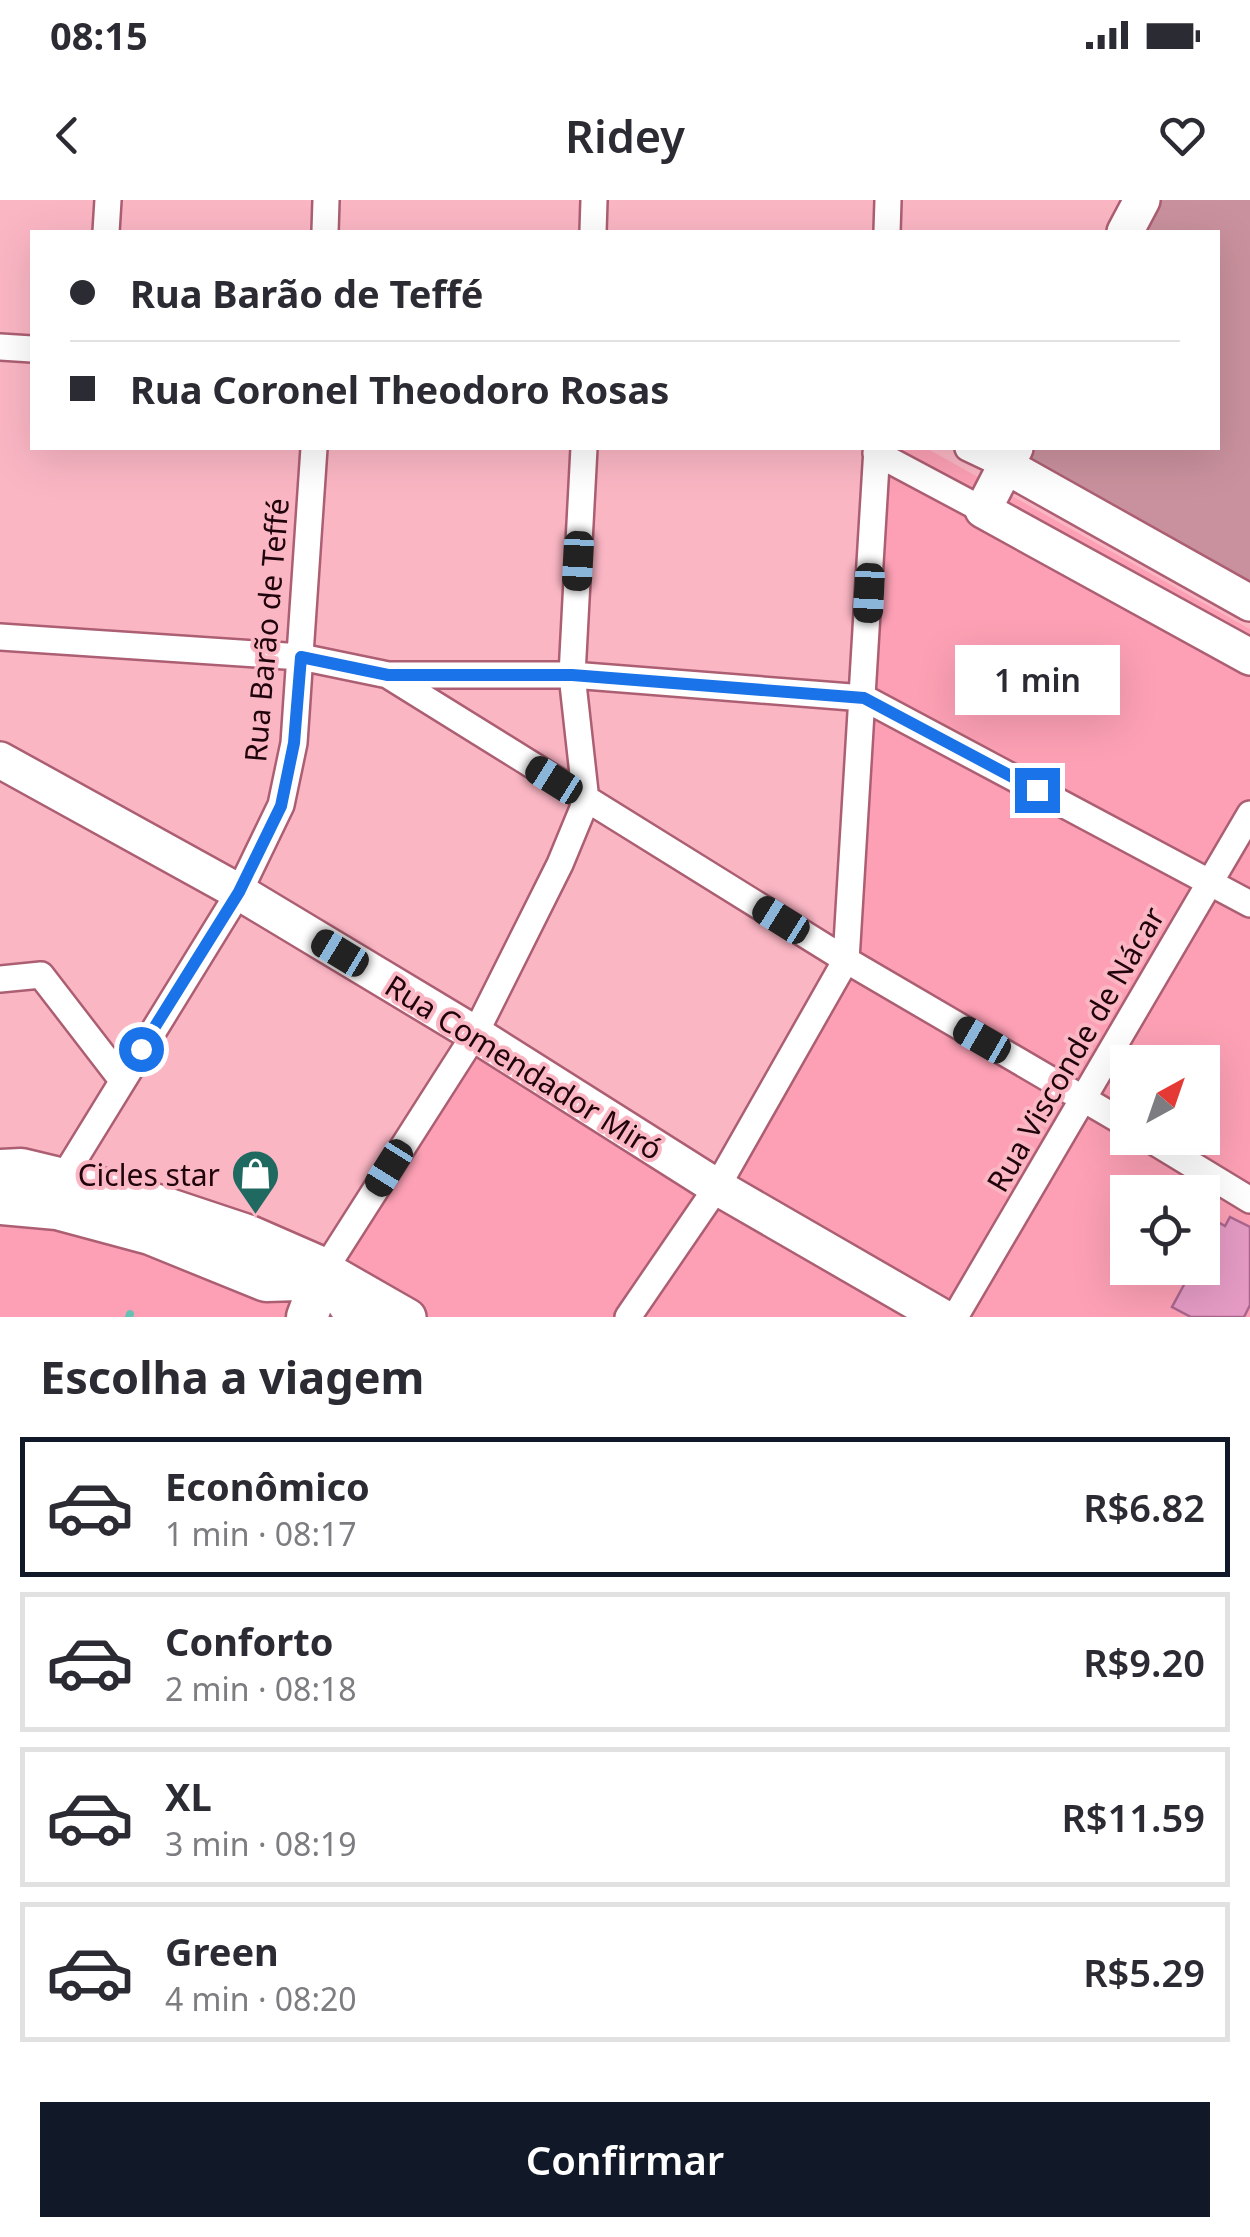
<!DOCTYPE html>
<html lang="pt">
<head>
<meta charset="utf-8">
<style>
	body { margin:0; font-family:"Noto Sans",sans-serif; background:#f7f7f7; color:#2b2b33; height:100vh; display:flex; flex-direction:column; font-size:38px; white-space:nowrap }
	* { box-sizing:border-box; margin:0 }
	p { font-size:32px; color:#7c7c81 }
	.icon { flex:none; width:55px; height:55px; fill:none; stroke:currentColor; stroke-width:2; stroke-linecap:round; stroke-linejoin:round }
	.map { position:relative; height:1117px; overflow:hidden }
	.sheet { display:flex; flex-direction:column; background:#fff; flex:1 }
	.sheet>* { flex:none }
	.top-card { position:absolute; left:30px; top:30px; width:1190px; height:220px; border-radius:0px; box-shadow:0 10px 40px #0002; display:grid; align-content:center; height:220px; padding:0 40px; background:#fff }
	.needle { width:65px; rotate:40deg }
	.buttons { position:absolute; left:1110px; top:845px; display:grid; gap:20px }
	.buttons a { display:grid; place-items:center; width:110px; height:110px; border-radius:0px; background:#fff; box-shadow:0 10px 40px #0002; font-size:50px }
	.end { position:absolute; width:45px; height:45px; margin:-22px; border:12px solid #1a73e8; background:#fff; box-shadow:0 0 0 5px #fff }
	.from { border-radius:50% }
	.bubble { position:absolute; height:70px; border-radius:0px; background:#fff; box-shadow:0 10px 40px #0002; font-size:32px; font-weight:600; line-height:70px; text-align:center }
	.car { position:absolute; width:30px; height:60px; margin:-30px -15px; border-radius:12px; box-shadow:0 0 8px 2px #0007; background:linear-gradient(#222 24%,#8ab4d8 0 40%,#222 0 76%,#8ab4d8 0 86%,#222 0) }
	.top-card b { display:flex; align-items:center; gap:35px; height:95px; font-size:38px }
	.top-card b+b { border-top:2px solid #e1e1e2 }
	.top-card i { width:25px; height:25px; background:#2b2b33 }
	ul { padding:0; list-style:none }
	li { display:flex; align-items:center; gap:30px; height:140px; margin:0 20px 15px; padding:0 20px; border:5px solid #e1e1e2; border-radius:0px }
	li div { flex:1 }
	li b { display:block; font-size:38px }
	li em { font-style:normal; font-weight:600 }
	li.current { border-color:#111827 }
	li>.icon { width:90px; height:90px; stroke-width:1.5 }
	h2 { padding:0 40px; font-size:45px; line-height:120px }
	.button { display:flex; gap:20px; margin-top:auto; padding:20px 40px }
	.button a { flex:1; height:115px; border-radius:0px; background:#111827; color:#fff; font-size:40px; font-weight:600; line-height:115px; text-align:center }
	.status { display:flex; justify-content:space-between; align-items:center; height:70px; padding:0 50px; background:#fff; direction:ltr }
	.status svg { height:28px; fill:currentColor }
	header { display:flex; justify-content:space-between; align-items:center; height:130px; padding:0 40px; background:#fff; font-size:45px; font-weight:600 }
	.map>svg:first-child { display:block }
</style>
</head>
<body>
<div class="status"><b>08:15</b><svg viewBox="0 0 49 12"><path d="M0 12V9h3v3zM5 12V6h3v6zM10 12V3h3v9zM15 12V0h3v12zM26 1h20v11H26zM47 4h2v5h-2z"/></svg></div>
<header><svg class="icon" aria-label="back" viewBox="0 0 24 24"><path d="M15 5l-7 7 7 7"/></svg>Ridey<svg class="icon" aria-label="heart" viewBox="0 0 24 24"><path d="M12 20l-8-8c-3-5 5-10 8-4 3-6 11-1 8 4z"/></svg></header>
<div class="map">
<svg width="1250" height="1117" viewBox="0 0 1250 1117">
	<rect width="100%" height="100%" fill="#fbb6c4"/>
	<!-- built -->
	<path fill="#fda0b5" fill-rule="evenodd" d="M869,248h57l324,181v688h-1250v-145l338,104 142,-235 236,144 125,-226zM1128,862h74v76h-74zM1128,992h74v76h-74z"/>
	<!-- green -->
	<path fill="#c9919d" d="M1147,0h103v413l-242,-139 14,-26h196v-216h-87z"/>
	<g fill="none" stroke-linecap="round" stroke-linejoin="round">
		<!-- stream -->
		<path stroke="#65c0b5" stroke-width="8" d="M129,1117l1,-3"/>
	</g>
	<!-- building -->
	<path fill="#e59bc4" stroke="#ab668e" stroke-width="2.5" d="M1230,1017l20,10v78l-6,12h-53l-19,-10 14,-26 -22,-13h38v-34l9,-16 14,8z"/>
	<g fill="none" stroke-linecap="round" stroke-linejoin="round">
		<defs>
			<path id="street" d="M106,32l2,-32
				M325,32l1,-32
				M593,32l1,-32
				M887,32l1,-32
				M0,147l32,2
				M968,248l38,18
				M876,253l107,57
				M0,437l301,20 87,18h184l292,23 386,206
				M389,476l457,284 282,165
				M0,779l41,-4 81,105
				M1148,938l102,62
				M63,978l176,-286 42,-87 13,-62 20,-295
				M325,1069l150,-235 85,-170 26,-63 -14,-126 12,-227
				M628,1117l89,-130 129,-227 31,-512
				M955,1117l295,-503"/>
			<path id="secondary" d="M1125,32l17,-32
				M1015,248l-32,62 267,147
				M1006,266l244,137
				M0,560l239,132 236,142 242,153 225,130
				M326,1070l82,47"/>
			<path id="primary" d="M0,970l21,-1 100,24 126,42 78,34 32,48
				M0,1004l57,5 93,25 116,47 31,-1 28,-11
				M307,1117l18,-48"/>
		</defs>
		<!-- street casing -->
		<use href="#street" stroke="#ac5f72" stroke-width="30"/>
		<!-- secondary casing -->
		<use href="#secondary" stroke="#ac5f72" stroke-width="40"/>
		<!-- primary casing -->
		<use href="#primary" stroke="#ac5f72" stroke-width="45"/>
		<!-- street -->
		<use href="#street" stroke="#fff" stroke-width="25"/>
		<!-- secondary -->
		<use href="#secondary" stroke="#fff" stroke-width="35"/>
		<!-- primary -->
		<use href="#primary" stroke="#fff" stroke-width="40"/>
	</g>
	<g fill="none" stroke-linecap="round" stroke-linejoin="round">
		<!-- route -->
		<path stroke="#1a73e8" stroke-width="12" d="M141,849l98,-157 42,-86 13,-63 7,-86 87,18h184l292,23 173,92"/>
	</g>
	<!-- icons -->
	<defs>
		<symbol id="shop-pin" viewBox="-11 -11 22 30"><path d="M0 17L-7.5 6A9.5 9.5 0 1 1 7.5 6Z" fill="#1f6961" stroke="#fbb6c4"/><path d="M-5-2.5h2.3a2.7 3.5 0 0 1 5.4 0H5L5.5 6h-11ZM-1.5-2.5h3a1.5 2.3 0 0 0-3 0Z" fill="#fff"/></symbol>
	</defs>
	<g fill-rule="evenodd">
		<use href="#shop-pin" x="228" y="946" width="55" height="75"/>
	</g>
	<g text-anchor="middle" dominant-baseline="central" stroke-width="8" stroke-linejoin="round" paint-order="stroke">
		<!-- street labels -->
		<g font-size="30" fill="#20040c" stroke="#fbb6c4">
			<text transform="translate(266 430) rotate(-85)">Rua Barão de Teffé</text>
			<text transform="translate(1075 849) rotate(-60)">Rua Visconde de Nácar</text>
			<text transform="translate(524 867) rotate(32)">Rua Comendador Miró</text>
		</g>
		<!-- poi labels -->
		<g font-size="30" fill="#20040c" stroke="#fbb6c4" text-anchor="end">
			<text x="220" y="974">Cicles star</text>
		</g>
	</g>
</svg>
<div class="buttons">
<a><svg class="needle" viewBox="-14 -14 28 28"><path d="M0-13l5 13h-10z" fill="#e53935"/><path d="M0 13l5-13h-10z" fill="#7c7c81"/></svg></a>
<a><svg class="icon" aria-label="locate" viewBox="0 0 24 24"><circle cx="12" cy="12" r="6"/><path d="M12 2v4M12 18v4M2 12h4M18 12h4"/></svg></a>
</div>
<i class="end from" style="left:141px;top:849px"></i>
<i class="end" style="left:1037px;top:590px"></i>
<div class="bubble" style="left:955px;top:445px;width:165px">1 min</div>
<i class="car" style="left:578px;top:361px;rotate:183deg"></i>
<i class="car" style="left:869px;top:393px;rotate:183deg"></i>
<i class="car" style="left:554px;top:580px;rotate:302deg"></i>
<i class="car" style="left:781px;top:720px;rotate:302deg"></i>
<i class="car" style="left:340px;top:753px;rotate:301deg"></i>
<i class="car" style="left:982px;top:840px;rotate:300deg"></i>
<i class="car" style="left:389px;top:968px;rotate:212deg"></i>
<div class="top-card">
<b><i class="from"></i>Rua Barão de Teffé</b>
<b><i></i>Rua Coronel Theodoro Rosas</b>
</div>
</div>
<section class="sheet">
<h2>Escolha a viagem</h2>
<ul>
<li class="current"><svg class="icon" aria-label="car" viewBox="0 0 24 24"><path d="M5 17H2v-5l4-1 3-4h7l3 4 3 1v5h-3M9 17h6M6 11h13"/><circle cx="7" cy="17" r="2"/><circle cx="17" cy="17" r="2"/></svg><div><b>Econômico</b><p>1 min · 08:17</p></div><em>R$6.82</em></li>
<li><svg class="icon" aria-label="car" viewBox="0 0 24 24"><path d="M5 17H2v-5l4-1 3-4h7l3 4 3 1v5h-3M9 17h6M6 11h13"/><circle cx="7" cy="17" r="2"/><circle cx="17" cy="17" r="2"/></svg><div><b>Conforto</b><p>2 min · 08:18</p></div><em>R$9.20</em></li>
<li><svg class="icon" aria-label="car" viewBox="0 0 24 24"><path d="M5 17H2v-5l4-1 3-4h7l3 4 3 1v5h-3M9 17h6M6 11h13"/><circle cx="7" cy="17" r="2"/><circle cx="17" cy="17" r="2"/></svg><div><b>XL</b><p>3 min · 08:19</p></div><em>R$11.59</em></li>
<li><svg class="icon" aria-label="car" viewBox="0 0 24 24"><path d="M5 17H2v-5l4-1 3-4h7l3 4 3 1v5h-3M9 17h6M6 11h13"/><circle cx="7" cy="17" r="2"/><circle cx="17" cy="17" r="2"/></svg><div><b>Green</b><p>4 min · 08:20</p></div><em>R$5.29</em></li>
</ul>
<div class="button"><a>Confirmar</a></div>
</section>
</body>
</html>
